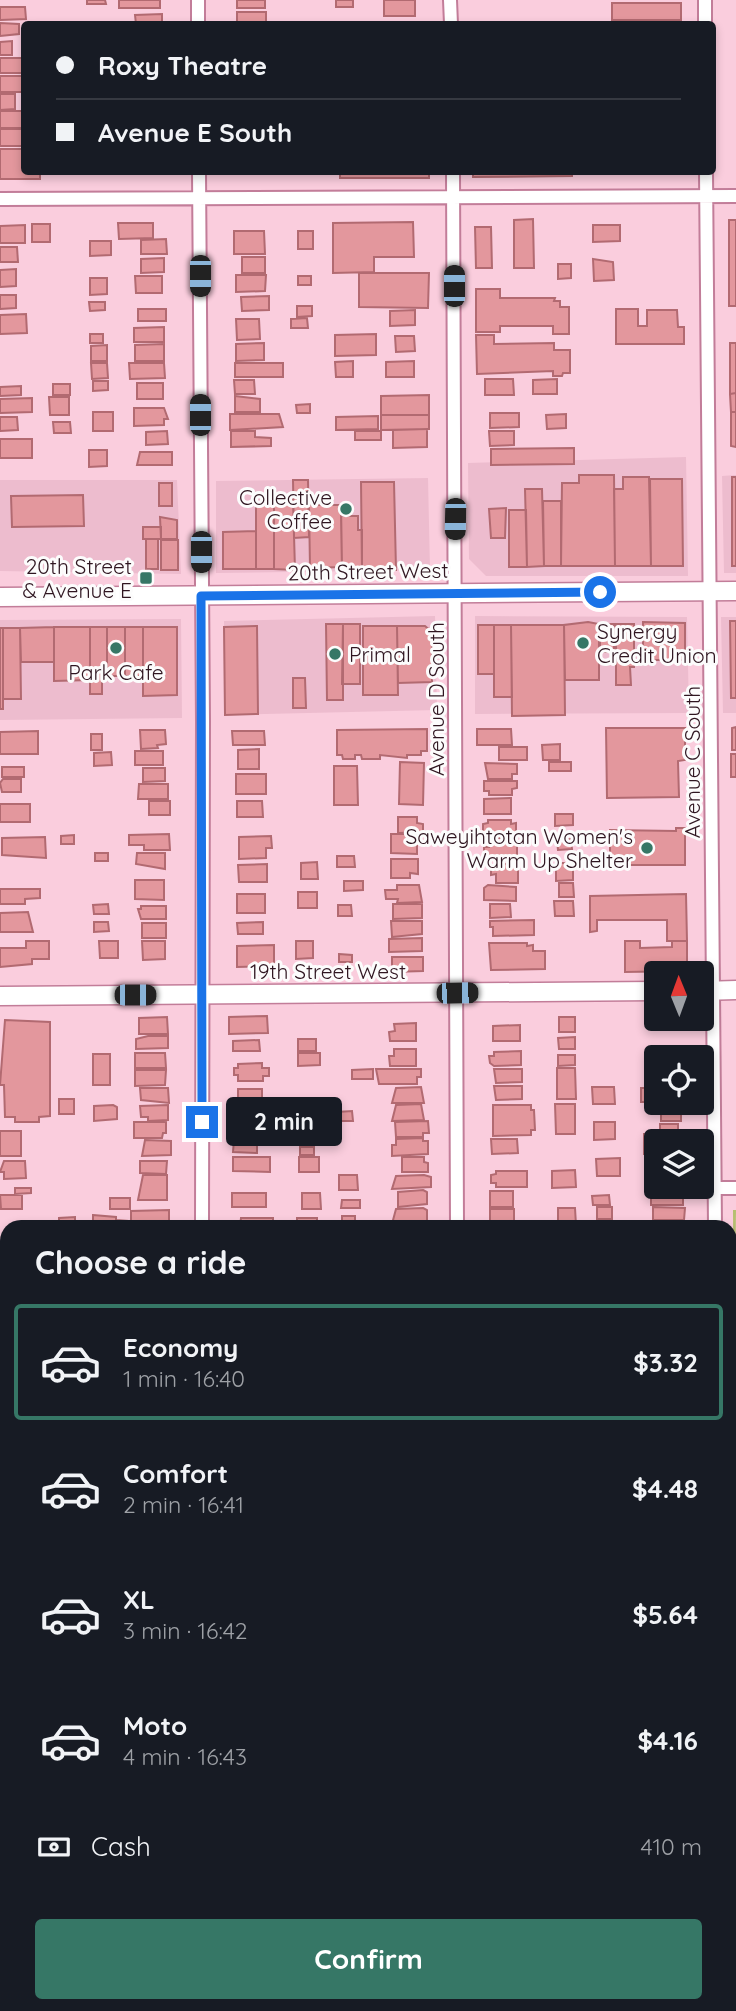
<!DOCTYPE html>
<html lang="en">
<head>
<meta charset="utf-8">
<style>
	body { margin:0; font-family:Quicksand,sans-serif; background:#20242c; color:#f1f3f6; height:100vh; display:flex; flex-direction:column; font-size:26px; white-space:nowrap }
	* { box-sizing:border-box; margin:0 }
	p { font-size:23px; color:#9ea1a6 }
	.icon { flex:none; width:38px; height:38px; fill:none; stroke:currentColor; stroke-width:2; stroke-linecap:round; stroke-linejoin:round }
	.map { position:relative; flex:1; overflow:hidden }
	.sheet { position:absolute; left:0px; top:1220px; width:737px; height:793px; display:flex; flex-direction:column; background:#171b24; border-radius:21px 21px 0 0; box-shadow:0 4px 10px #0003 }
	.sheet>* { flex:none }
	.hud { position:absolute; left:21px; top:21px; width:695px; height:154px; border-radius:7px; box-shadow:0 4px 10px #0003; display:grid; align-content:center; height:154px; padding:0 35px; background:#171b24 }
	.needle { width:46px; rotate:359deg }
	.controls { position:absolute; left:644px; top:961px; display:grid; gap:14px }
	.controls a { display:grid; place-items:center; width:70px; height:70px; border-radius:7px; background:#171b24; box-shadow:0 4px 10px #0003; font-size:35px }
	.end { position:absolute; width:32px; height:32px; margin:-16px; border:9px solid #1a73e8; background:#fff; box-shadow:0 0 0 4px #fff }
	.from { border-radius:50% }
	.bubble { position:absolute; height:49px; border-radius:7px; background:#171b24; box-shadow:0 4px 10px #0003; font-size:23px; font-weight:700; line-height:49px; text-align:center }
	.car { position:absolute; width:21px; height:42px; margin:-21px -10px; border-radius:9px; box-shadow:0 0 5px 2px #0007; background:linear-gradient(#222 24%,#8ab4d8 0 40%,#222 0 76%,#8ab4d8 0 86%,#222 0) }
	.hud b { display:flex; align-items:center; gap:24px; height:66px; font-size:26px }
	.hud b+b { border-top:2px solid #363941 }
	.hud i { width:18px; height:18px; background:#f1f3f6 }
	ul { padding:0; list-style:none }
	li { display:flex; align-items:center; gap:21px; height:116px; margin:0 14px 10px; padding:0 21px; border:4px solid transparent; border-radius:7px }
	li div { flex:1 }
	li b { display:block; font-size:26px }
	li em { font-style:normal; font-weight:700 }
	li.on { border-color:#367766 }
	li>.icon { width:63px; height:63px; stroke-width:1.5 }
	h2 { padding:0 35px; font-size:32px; line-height:84px }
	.pay { display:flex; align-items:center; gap:18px; height:77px; padding:0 35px; font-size:26px }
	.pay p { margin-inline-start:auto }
	.cta { display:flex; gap:14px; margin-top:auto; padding:14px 35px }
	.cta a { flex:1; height:80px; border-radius:7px; background:#367766; color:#fff; font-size:28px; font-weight:700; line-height:80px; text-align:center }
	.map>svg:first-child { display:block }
</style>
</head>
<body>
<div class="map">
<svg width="736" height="2011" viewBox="0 0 736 2011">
	<rect width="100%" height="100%" fill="#facddd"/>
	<!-- built -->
	<path fill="#edbcce" d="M686,457l2,119h-202l-17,-17 -1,-96z
		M736,475v98h-12l-2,-97z
		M428,478l2,92 -214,3v-92z
		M0,480h177l4,94 -181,-3z
		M435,616l2,94 -212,5 -1,-94z
		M475,616l212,1 2,96 -214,1z
		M721,617h15v96h-13z
		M181,619l1,99 -182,2v-100z"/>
	<!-- green -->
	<path fill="#b6bf70" d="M733,1210h3l-2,153z
		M736,1550v220l-6,4v-223z
		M7,1975v31h507l-7,5h-507v-30z"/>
	<!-- water -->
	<path fill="#c1affc" d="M736,1770v241h-229l7,-5h216v-232z"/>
	<!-- building -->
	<path fill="#e3979d" stroke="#b26a71" stroke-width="2" d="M87,0h18l1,4h-19z
		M119,0h41v8h-41z
		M237,0h28v8h-28z
		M336,0h17v7h-17z
		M384,0h31v16h-31z
		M612,3h69v17h-69z
		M0,7h25l1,12 -26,1z
		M237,12h29v12h-29z
		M162,14v10h-26l-1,-9z
		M630,20h51v4h-51z
		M0,23l19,1v10l-19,2z
		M12,41v14h-12v-13z
		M0,58h24v15h-24z
		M0,76h24v16h-24z
		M0,94h15v15l-15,1z
		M0,111h22v17h-22z
		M0,129h24v17h-24z
		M0,149h24v23h16v7h-40z
		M340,172h89v6h-89z
		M473,172h99v4l-99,1z
		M533,219l1,49h-20v-48z
		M729,220h7v86h-7z
		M413,222l1,35h-40v15l-41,1v-50z
		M118,223h35v15l-34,1z
		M32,224h18v18h-18z
		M25,225v18h-25v-17z
		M593,225h27v16l-27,1z
		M475,227h16l1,41h-16z
		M234,231h30l1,23h-31z
		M298,231h15v18h-15z
		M166,239l1,15h-26v-14z
		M90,241h21v14l-21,1z
		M0,247h17l1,15h-18z
		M242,257h23v16h-23z
		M164,258v14l-23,1v-14z
		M593,259l20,3 1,18 -20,1z
		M558,264h13v14l-13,1z
		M16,269v17l-16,1v-17z
		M359,273h70l-1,35 -69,-1z
		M236,275h30l-1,16 -29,1z
		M135,276h27v17h-26z
		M298,276h13v9h-13z
		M90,278h17v16l-17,1z
		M476,289h24v9h55l-1,3h6v6h9v27h-16v-8h-53v6h-24z
		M0,295h16v13l-16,1z
		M269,296v14l-27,1 -1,-14z
		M89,302h16v8l-15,1z
		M297,306h15v10l-15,1z
		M138,309h28v12h-28z
		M616,309h22v17h9v-16h30l1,17h6v17h-68z
		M415,310v15l-25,1v-15z
		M26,314l1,19 -27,1v-19z
		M307,318l1,10h-17v-9z
		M236,319h23l1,20 -23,1z
		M164,327v15h-30v-14z
		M90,334h13v9h-13z
		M376,334v21l-41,1v-21z
		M476,335h18v9l60,-1v7h16v23h-7l-1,3h-9v-5l-76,3z
		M395,336h19l1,15 -19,1z
		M264,343v17l-28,1v-17z
		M730,343h6v50l-6,1z
		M164,344v17h-29v-16z
		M107,345v16h-16v-15z
		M353,361v16h-17l-1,-15z
		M414,361v16h-28v-15z
		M91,363h16l1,15 -16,1z
		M129,363h35l1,15 -35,1z
		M235,363h48v14h-48z
		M485,379h28l1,16h-29z
		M557,379v15h-24v-14z
		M234,380h20l1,14h-20z
		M93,381h15v9l-15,1z
		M137,383h26v16h-26z
		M53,384h17v11h-17z
		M21,386v9l-21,1v-9z
		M736,393v19h-5l-1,-18z
		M429,395v20h-48v-19z
		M235,396l25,3v13h-25z
		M49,397h20v18h-19z
		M32,398v14l-32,1v-14z
		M310,404v9h-13l-1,-8z
		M134,408h30l4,11h-4v6l-30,1z
		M93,412h20v19h-20z
		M731,412h5v35l-5,-1z
		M490,413h29v14l-29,1z
		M230,414h49l4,13 -53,3z
		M566,414v14l-19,1 -1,-14z
		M381,415h48v14l-48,1z
		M378,416v13l-42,1v-13z
		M0,417h17l1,13 -18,1z
		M53,422h17l1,11h-17z
		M427,429v18l-34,1v-18z
		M167,431l1,13 -22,1v-13z
		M231,431h24v6l16,1v8l-40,1z
		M355,431h26v9h-26z
		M489,431h25v14l-24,1z
		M0,439h32v19h-32z
		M574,448v16l-83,1v-16z
		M89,450h18v16l-18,1z
		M140,452h32v13h-35z
		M579,475h35l1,91h-54l1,-83h17z
		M623,477h26l2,89h-36l-1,-77h9z
		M732,477h4v89h-4z
		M650,479h32l1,87h-32z
		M293,480h15l1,57 -15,1z
		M361,482h33l2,88h-34z
		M159,483h13v23h-13z
		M525,489h17l2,77 -17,1z
		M83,495l1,31 -72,1 -1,-31z
		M274,500h19l2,70 -21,-1z
		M543,501h18v65h-17z
		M256,503h18v66h-18z
		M309,505h32l1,62 -32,1z
		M506,508l-1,30h-14l-2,-29z
		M509,510h17l1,57h-18z
		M341,516h17v14h4v40h-20z
		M160,517l17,3v19h-16z
		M143,527h18v12h-18z
		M256,531v38h-33v-37z
		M146,539h12v30h-12z
		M161,540h17v30h-17z
		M730,621h6v77h-5z
		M588,622l11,2v56h-34l-1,-55z
		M643,622l42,1v37h-42z
		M326,624h17v76h-16z
		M343,624h17v60h-18z
		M600,624h14v28h-14z
		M616,624h18v43h-4l1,18h-15z
		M478,625h16v49h-16z
		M494,625h17l1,72h-18z
		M511,625h53l1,90 -53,1z
		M257,626l1,88 -33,1 -1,-88z
		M363,626h34l1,69h-35z
		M397,626h28l7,6v50l-34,1z
		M54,627h36v53l-36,1z
		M54,627v35h-33l-1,-34z
		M90,627h17v42h-5v25h-12z
		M107,627h18v49h-18z
		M125,627h18v49h-18z
		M143,627h34v68l-34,1z
		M0,628h3v81h-3z
		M3,628h17l1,71h-18z
		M293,678h12l1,30h-13z
		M736,727v23h-4v-22z
		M606,728h79v32l-7,1 1,36 -72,1z
		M427,729v22h-6v4h-14v3l-27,-3v4h-18l-1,-4h-6v4h-12l-1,-4h-5v-25z
		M477,729h34l1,16h-35z
		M140,730h25l1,14 -9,1 1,3 -17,1z
		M38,731v23h-38v-22z
		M232,731h32l1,14h-32z
		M91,734h11v16h-11z
		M560,744v16h-17l-1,-15z
		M499,747h28v13h-28z
		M259,749v20h-21v-19z
		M135,751h28v14h-28z
		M111,752l1,13 -18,1v-13z
		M731,754h5v23h-5z
		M400,762l24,1 -1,42 -24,-1z
		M549,762h22v9h-22z
		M485,763l32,1v10h-5v5h-24z
		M334,766h23l1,39h-24z
		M2,767h22v10h-22z
		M143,768h22v13l-22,1z
		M236,774h30v20h-30z
		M3,779h18v13h-19l-2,-9z
		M484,781h33v7l-5,1v6h-23v-4h-5z
		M139,784h29v15h-30z
		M511,798v16h-27v-15z
		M149,801h21v14h-21z
		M237,801h25l1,16h-26z
		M0,804h30v18h-30z
		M555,814h18v11l-18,1z
		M398,817h19v6l6,1v8l-25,1z
		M488,820h23v4l5,-1v10h-5v5h-23v-4h-5v-10l5,-1z
		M676,828h9v37h-75v-35l66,1z
		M169,834l1,16h-26v-5h-15v-10z
		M391,834h26v20l-26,-1z
		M74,835v9h-13v-8z
		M271,836l1,12h-6v10l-27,1v-22z
		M45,837l1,21 -44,-3v-17z
		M571,839l1,10 -14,1 -1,-10z
		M489,842h28v18h-33v-13h5z
		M95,853h13v8h-13z
		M137,853h28v16l-29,-5z
		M337,856h17l1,11h-18z
		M391,859h27v15l-8,-1v5h-19z
		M317,862l1,17h-17v-16z
		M556,863h17v17l-17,1z
		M267,864v18h-28l-1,-17z
		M496,864h22v19h-22v-9l-5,1v-9z
		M135,880h29v20l-29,-1z
		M344,881h19v9l-19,1z
		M559,883h14l1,14h-15z
		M397,885h22l3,17 -25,1 1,-4h-12l-1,-9h12z
		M488,885l28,2v14l-32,-1v-12z
		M0,889h40v9l-15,1v5h-25z
		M298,892h19v16h-19z
		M237,894h28v19h-28z
		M686,894l1,47h-20v-21h-70v11l-7,1v-36z
		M554,901h19l1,15h-19z
		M108,904l1,10h-15l-1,-9z
		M393,904h29v14l-29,1z
		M490,904h20l1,13 -21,1z
		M338,905h13l1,11h-14z
		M141,906h25v13h-25l-3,-10h3z
		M28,912l5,20h-33v-19z
		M534,920v15l-41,1v-9h-3v-6z
		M391,921h31v13l-30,3z
		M94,922h14l1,9 -15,1z
		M263,922v12h-25l-1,-11z
		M142,923h24v15h-24z
		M422,938v13l-33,1v-13z
		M26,941h23v18h-17v5l-32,3v-19h26z
		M99,941h19v17h-18z
		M142,941h23v18l-22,1z
		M296,941h17v17l-17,1z
		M625,941h15v7l32,-1v-6h15v30l-62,1z
		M489,943h38v3l6,-1v6h12v18l-54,1z
		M274,945v21l-37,1v-21z
		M339,954l13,1v7h-13z
		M392,957h31v14l-31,1z
		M267,1016l1,17 -39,1v-17z
		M167,1017l1,17h-29v-16z
		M559,1017h16v15h-16z
		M5,1020l45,2v94l-11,1v5h-24v-5h-10l-1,-32h-4z
		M416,1023v18h-26l-1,-9 6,-1 -1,-7z
		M520,1025v16h-27v-15z
		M148,1036h20v12l-32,1v-10z
		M575,1037v12h-16l-1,-11z
		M298,1039h18v12h-18z
		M259,1040l1,11h-27v-10z
		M394,1049h22v17h-26l-1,-10h5z
		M521,1051v14l-27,1 -4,-3 -1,-7h5v-4z
		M135,1053h30l1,15h-31z
		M298,1053h22v12l-22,1z
		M656,1053h10l14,4h-24v10h-5v-10z
		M93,1054h17v31h-17z
		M558,1055h17v10l-17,1z
		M262,1063v5h7v8h-6v5h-25v-6h-4v-7h4v-4z
		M557,1068h18l1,31h-19z
		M373,1069v10h-21v-9z
		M376,1069h45v8h-4v7h-38z
		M494,1069h28v13l-26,1z
		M135,1070h31l-1,15 -30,1z
		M494,1086h28v13l-26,1z
		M421,1087l3,16h-32l4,-15z
		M592,1087h22l1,17h-22z
		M140,1088h28l1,15 -28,-3z
		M641,1088h15v14h-15z
		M238,1089h24v12l-24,1z
		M59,1099h15v15h-15z
		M421,1104l3,16 -32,1 4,-16z
		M555,1104h20v30h-19z
		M113,1105l4,2v12l-23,2v-15z
		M168,1105v15l-20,1v-4h-7l-1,-11z
		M493,1105h38v5h3l1,20h-4v5l-38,1z
		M681,1105v16h-20v-7h-7l-1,-7z
		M238,1107h31v11l-31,1z
		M352,1111l1,10h-16v-9z
		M428,1121l1,12h-6v4h-27l-1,-15z
		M134,1122h32v11h-3l-1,5h-28z
		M318,1122v15h-22v-14z
		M594,1122h21v17l-21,1z
		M235,1123l23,1 -1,12h-23z
		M660,1124h18v7h8v9l-30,1v13h-12v-20h16z
		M0,1131h21v25h-21z
		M423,1138v3h5v13l-36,2v-11h4v-6z
		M491,1139h26l1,14 -26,1z
		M145,1140l26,1v14l-29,1z
		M234,1140l23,1v12l-24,-1z
		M300,1147h14v8h-14z
		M233,1157h37v15l-37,-1z
		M299,1157h20v15h-20z
		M402,1157h22v5l4,1v9h-26z
		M651,1157h5v20h-5z
		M620,1158v18h-23l-1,-17z
		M4,1161h21l1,17 -22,1v-7h-4z
		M140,1161h27l-1,13 -26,-1z
		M575,1170l1,17 -24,1v-17z
		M496,1171h31v16h-31v-4h-5v-8l5,-1z
		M143,1175h24v25h-29z
		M339,1175h18l1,15h-19z
		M424,1175l7,2v10l-39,2 4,-13z
		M15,1188h16v5l-16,1z
		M651,1188l32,2v15h-32z
		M423,1190l4,2v12l-29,3v-15z
		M490,1191h23v16h-23z
		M232,1193h34v14h-34z
		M302,1193h18l1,16h-19z
		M0,1195h22v14h-21z
		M609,1195l1,10h-17l-1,-9z
		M110,1198h20v11h-20z
		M342,1200h18v8h-19z
		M597,1207h15v12h-15z
		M653,1207l32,1 -1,12h-31z
		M423,1208l4,2v11l-35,3 4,-15z
		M558,1208h17l1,17h-18z
		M490,1209h24v15h-24z
		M169,1210v15l-31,1v-5h-7v-10z
		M93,1215l23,2v3l12,1v6h-35z
		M342,1216h13v8l-13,1z
		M75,1217v10h-16v-9z
		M241,1218h32v9h-33z
		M297,1218h20v9h-20z
		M644,1224h32v3h-32z
		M0,1260h7v18h-7z
		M0,1297h7v15h-7z
		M3,1416h4v43h-3l-1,-16h-3z
		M2,1475h5v19h-5l-2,-6z
		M1,1515h6v20h-5z
		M0,1556h7v12l-6,1z
		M2,1571h5v21h-5z
		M0,1604h7v16h-7z
		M0,1622h7v14h-7z
		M0,1696h7v11h-7z
		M0,1707h7v12h-7z
		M0,1730h7v23h-5l1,5h-3z"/>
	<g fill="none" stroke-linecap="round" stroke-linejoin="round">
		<defs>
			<path id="street" d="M198,0v24
				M450,0l1,24
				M705,0v24
				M199,172l4,549 -1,506
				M453,172l4,1055
				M706,172l9,1055
				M0,199l736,-3
				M715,1188h21
				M0,1391h7
				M730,1529l6,-1
				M0,1783l7,1
				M0,1968l7,-6"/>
			<path id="secondary" d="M0,597l736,-6
				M702,991l34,-1
				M0,996l656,-5"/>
		</defs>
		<!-- street casing -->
		<use href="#street" stroke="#c27d99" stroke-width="16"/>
		<!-- secondary casing -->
		<use href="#secondary" stroke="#c27d99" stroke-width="21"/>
		<!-- street -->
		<use href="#street" stroke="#fff" stroke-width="12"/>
		<!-- secondary -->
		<use href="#secondary" stroke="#fff" stroke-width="18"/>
	</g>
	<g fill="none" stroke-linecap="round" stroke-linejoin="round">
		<!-- route -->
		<path stroke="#1a73e8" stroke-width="9" d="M202,1122l-1,-526 399,-4"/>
	</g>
	<!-- markers -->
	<g fill="#367766" stroke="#fcfcfc" stroke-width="2.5">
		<circle cx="346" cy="509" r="7"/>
		<rect x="139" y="571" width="14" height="14" rx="3.5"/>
		<circle cx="583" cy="643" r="7"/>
		<circle cx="116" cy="648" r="7"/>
		<circle cx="335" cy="654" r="7"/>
		<circle cx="647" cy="848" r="7"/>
	</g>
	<g text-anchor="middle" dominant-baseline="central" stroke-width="6" stroke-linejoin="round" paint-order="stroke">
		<!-- poi labels -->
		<g font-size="21" fill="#2f1520" stroke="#fcfcfc" text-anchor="end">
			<text x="332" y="497">Collective<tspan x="332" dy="24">Coffee</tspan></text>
			<text x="132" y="566">20th Street<tspan x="132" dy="24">&amp; Avenue E</tspan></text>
			<text x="597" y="631" text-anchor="start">Synergy<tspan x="597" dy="24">Credit Union</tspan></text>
			<text x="349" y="654" text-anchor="start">Primal</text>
			<text x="116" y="672" text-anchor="middle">Park Cafe</text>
			<text x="633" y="836">Saweyihtotan Women's<tspan x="633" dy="24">Warm Up Shelter</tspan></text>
		</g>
		<!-- street labels -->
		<g font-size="21" fill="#2f1520" stroke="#fcfcfc">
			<text transform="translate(368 571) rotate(-1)">20th Street West</text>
			<text transform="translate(436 699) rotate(-90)">Avenue D South</text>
			<text transform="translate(692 762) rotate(-90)">Avenue C South</text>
			<text x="328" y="971">19th Street West</text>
		</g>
	</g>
</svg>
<div class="controls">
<a><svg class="needle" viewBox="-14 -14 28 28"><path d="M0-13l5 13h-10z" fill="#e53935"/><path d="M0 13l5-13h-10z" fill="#9ea1a6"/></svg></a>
<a><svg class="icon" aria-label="locate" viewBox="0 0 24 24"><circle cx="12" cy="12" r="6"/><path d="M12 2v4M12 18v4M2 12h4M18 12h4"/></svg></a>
<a><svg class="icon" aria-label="layers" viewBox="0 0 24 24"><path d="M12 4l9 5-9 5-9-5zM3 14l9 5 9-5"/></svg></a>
</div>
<i class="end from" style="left:600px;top:592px"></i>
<i class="end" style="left:202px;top:1122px"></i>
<div class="bubble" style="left:226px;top:1097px;width:116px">2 min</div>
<i class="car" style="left:200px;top:276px;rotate:180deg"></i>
<i class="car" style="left:454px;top:286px;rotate:0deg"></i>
<i class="car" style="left:200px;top:415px;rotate:0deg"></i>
<i class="car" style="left:455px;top:519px;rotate:181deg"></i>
<i class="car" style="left:201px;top:552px;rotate:180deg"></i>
<i class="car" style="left:457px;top:993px;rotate:89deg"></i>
<i class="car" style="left:135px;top:995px;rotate:90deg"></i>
<div class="hud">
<b><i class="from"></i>Roxy Theatre</b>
<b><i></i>Avenue E South</b>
</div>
<section class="sheet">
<h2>Choose a ride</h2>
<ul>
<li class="on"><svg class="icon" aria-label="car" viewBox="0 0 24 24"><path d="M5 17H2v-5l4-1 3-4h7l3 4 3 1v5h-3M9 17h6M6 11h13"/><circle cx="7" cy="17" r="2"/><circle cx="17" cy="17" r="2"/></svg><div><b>Economy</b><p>1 min · 16:40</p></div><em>$3.32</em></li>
<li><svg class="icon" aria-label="car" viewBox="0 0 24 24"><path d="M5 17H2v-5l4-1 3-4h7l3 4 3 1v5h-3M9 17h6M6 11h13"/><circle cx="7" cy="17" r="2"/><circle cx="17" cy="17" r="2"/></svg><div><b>Comfort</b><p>2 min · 16:41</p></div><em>$4.48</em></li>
<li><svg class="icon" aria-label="car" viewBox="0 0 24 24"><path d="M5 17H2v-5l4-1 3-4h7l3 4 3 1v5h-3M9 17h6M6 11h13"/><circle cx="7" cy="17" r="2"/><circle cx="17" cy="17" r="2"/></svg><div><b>XL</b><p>3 min · 16:42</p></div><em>$5.64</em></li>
<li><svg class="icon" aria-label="car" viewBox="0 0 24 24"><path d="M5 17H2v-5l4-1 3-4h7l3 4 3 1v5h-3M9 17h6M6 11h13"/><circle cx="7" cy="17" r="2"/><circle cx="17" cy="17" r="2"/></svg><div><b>Moto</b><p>4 min · 16:43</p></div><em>$4.16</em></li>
</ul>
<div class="pay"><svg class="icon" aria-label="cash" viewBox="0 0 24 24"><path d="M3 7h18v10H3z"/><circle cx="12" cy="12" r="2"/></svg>Cash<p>410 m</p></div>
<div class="cta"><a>Confirm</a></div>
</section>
</div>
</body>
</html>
